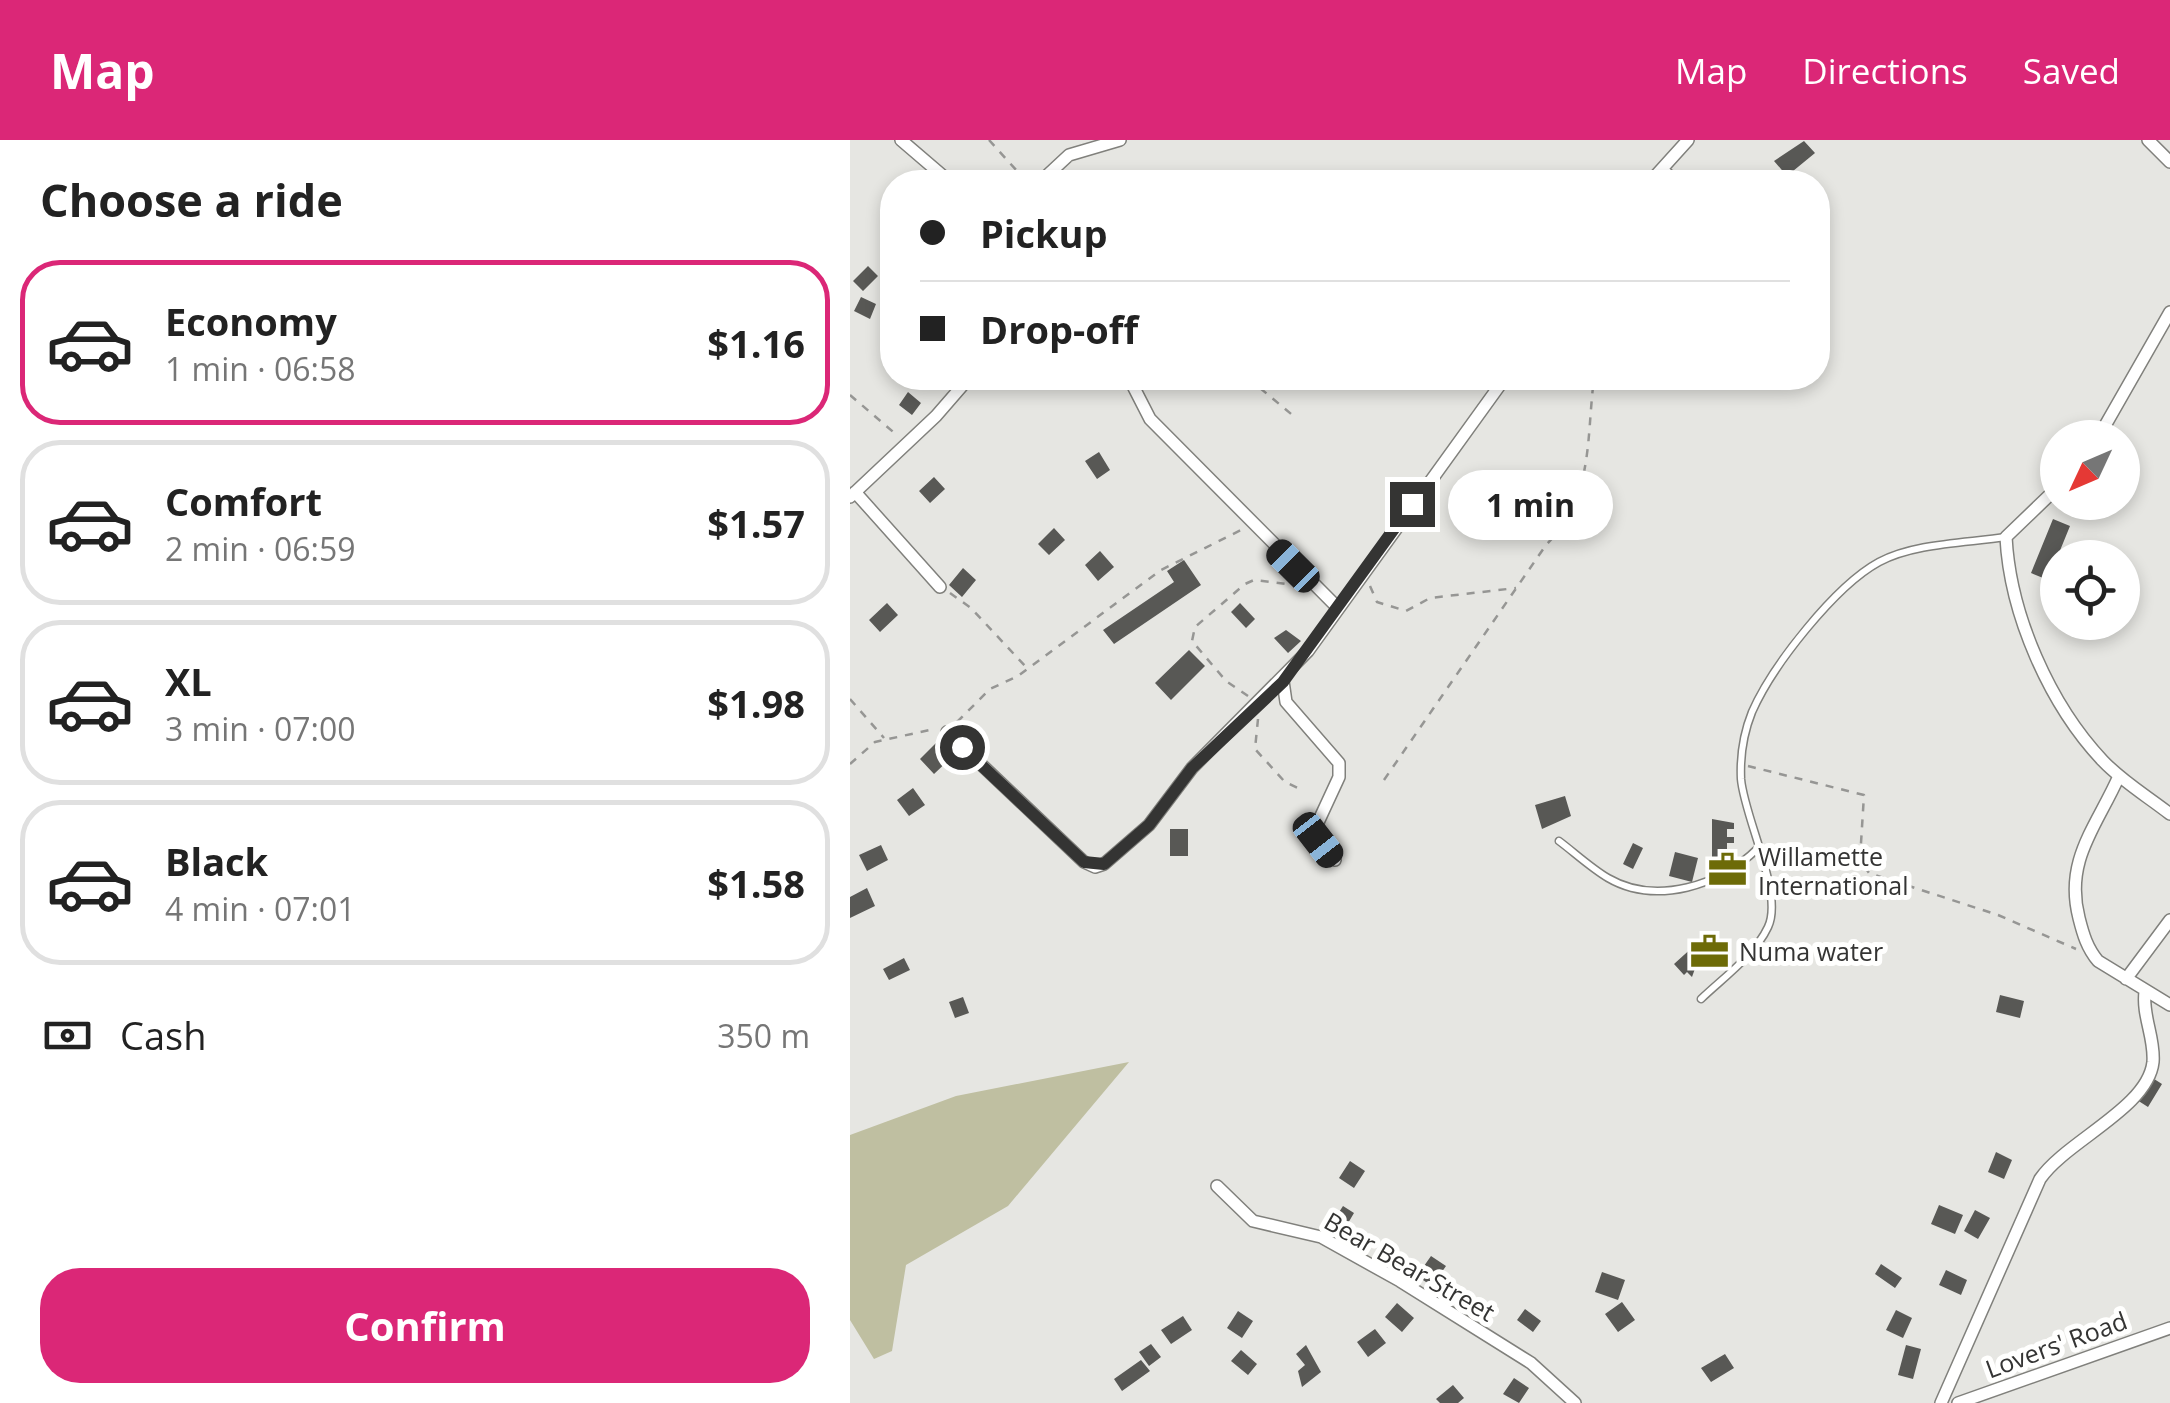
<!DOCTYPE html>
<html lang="en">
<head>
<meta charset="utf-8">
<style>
	body { margin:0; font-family:"Open Sans",sans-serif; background:#f6f6f6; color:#222; height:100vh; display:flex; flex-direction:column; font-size:38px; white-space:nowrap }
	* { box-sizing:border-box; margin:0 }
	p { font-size:32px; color:#767676 }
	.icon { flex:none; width:55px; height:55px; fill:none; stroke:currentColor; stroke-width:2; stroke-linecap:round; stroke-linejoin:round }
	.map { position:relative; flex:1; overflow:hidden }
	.drawer { display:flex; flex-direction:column; background:#fff; width:850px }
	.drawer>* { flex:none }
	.guide { position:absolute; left:30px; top:30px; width:950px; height:220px; border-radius:40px; box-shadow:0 5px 15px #0003; display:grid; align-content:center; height:220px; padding:0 40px; background:#fff }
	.needle { width:65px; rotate:226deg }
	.tools { position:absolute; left:1190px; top:280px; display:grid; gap:20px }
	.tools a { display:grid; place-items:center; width:100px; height:100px; border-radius:50%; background:#fff; box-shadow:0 5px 15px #0003; font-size:50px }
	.end { position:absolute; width:45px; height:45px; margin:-22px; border:12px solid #343433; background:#fff; box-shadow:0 0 0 5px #fff }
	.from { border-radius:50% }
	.bubble { position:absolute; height:70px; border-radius:35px; background:#fff; box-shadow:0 5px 15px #0003; font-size:32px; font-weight:700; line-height:70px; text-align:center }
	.car { position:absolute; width:30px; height:60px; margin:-30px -15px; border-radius:12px; box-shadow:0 0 8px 2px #0007; background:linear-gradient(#222 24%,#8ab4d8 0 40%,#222 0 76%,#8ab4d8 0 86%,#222 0) }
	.guide b { display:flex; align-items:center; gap:35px; height:95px; font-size:38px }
	.guide b+b { border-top:2px solid #e0e0e0 }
	.guide i { width:25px; height:25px; background:#222 }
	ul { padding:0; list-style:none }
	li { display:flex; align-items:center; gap:30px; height:165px; margin:0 20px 15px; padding:0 20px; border:5px solid #e0e0e0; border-radius:40px }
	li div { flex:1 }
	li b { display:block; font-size:38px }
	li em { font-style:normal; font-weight:700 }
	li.selected { border-color:#db2777 }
	li>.icon { width:90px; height:90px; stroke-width:1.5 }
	h2 { padding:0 40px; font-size:45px; line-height:120px }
	.pay { display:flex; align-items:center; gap:25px; height:110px; padding:0 40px; font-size:38px }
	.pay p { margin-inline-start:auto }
	.primary-button { display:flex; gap:20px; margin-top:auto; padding:20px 40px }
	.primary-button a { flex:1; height:115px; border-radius:40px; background:#db2777; color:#fff; font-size:40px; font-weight:700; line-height:115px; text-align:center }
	header { display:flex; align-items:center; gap:60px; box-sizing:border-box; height:140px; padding:0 50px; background:#db2777; color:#fff }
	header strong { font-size:48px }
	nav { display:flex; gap:55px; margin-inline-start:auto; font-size:35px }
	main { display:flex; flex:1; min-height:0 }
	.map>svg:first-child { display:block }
</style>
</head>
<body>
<header>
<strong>Map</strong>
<nav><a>Map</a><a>Directions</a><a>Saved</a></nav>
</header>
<main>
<section class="drawer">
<h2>Choose a ride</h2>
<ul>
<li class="selected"><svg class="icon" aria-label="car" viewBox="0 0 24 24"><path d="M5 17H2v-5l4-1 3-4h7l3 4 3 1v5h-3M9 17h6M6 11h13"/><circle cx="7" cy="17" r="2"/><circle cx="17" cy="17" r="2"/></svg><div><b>Economy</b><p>1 min · 06:58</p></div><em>$1.16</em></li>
<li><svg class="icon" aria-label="car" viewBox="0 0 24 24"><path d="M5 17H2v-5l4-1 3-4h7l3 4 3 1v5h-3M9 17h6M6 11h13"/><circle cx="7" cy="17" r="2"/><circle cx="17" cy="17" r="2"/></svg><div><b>Comfort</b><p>2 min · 06:59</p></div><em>$1.57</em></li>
<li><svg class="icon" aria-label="car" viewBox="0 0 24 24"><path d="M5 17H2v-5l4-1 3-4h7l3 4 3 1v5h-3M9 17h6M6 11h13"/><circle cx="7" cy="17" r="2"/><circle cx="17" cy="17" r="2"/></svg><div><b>XL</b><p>3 min · 07:00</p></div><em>$1.98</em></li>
<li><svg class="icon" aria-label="car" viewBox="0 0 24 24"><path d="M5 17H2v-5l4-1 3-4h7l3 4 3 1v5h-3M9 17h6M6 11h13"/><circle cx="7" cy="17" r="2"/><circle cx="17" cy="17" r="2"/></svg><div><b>Black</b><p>4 min · 07:01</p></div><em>$1.58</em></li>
</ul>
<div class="pay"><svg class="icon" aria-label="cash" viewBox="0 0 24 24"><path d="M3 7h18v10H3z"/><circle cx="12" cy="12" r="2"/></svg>Cash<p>350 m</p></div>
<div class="primary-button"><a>Confirm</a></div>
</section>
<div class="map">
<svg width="1320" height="1263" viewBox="0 0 1320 1263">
	<rect width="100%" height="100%" fill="#e6e6e2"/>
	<!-- green -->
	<path fill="#bfbfa1" d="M279,922l-121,144 -102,59 -14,86 -18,8 -24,-39v-185l106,-39z"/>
	<!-- building -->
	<path fill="#585855" d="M954,1l11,12 -28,23 -13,-15z
		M18,126l10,10 -15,15 -10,-10z
		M11,157l15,7 -6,15 -16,-8z
		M58,252l13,11 -9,12 -13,-10z
		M249,312l11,18 -13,9 -12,-18z
		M84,337l11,12 -15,14 -11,-12z
		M1203,379l17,7 -22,54 -17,-7z
		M204,388l11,12 -16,15 -11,-11z
		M250,411l14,16 -16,14 -13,-16z
		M334,420l17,25 -87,59 -11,-14 71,-48 -7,-11z
		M113,428l13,12 -14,17 -13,-12z
		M37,463l11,12 -18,17 -11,-12z
		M390,463l15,16 -9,9 -15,-16z
		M436,490l15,11 -13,12 -14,-15z
		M339,510l16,16 -34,34 -16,-17z
		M87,602l15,15 -18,17 -14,-15z
		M63,648l12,17 -16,11 -12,-16z
		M715,656l6,20 -29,13 -7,-24z
		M862,679l22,4v6h-7v8h7v6h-7v7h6l-6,11h-15z
		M320,689h18v27h-18z
		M783,703l10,5 -10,21 -10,-5z
		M31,705l7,15 -21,11 -8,-16z
		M825,712l23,6 -6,24 -23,-6z
		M17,748l8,18 -25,12v-21z
		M855,796l13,19 -5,4 -5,-6 -6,6 5,5 -5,4 -5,-5 -5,14 -5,-5 -3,3 -10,-11z
		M54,818l6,12 -21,10 -6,-11z
		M1150,855l24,6 -4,17 -24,-6z
		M113,857l6,16 -14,5 -6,-16z
		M1301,937l11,7 -14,23 -11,-7z
		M1146,1012l16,8 -8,19 -16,-7z
		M500,1021l15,10 -11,17 -15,-10z
		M1089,1065l24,10 -8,19 -24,-10z
		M493,1066l11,7 -10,17 -12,-7z
		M1125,1070l15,8 -12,21 -14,-8z
		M581,1116l15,10 -14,20 -15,-10z
		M1031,1124l21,14 -7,10 -20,-14z
		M1096,1130l21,10 -6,15 -22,-10z
		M752,1132l23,8 -7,20 -23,-8z
		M772,1162l13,18 -17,12 -13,-18z
		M547,1163l17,15 -12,14 -17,-15z
		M675,1169l16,12 -8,11 -16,-12z
		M1046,1170l16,8 -9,20 -17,-8z
		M388,1171l15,10 -11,17 -15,-10z
		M333,1176l9,14 -21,14 -10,-14z
		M525,1189l11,14 -18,14 -11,-15z
		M301,1204l10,13 -12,9 -10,-14z
		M456,1205l15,27 -19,15 -4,-16 7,-6 -9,-11z
		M1056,1205l15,4 -8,30 -15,-4z
		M391,1210l16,14 -9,11 -17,-14z
		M875,1214l9,14 -23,14 -10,-14z
		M291,1220l9,11 -28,20 -8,-12z
		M664,1238l15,10 -10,15 -16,-9z
		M603,1245l11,13 -6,5h-18l-4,-4z"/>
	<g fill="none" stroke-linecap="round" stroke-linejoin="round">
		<defs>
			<path id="lane" d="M709,701c16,12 32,27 49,37 48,28 113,7 149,-29
				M851,859c22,-21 54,-44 67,-72 16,-33 -24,-110 -27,-148 -1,-22 3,-47 11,-67 20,-46 83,-126 127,-150 35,-19 88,-19 127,-25"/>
			<path id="street" d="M51,0l49,42
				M1298,0l22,22
				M812,29l13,13
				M190,42l29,-27 51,-15
				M800,42l38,-42
				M279,238l21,41 188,189
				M1248,298l72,-126
				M1208,347l-52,50c4,78 44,168 97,224 20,21 44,35 67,53
				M5,352l85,95
				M0,357l86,-81 33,-38
				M433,541l3,21 53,61v14l-25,54 21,29
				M97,592l137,130 11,5 9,-3 45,-39 43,-57 116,-117 197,-273
				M1269,636c-22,50 -55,84 -40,142 4,16 8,30 19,43l72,44
				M1276,839l44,-59
				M367,1046l36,35 68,16 79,44 131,82 44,40
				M1091,1263l99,-224c26,-38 108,-71 113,-117 2,-24 -11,-46 -8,-70
				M1108,1263l212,-75"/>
		</defs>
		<!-- lane casing -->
		<use href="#lane" stroke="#80807c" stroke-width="9"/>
		<!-- street casing -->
		<use href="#street" stroke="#80807c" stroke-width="14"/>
		<!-- path -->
		<path stroke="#969694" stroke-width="2.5" stroke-dasharray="8 8" stroke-linecap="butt" d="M139,0l38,42
			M398,238l48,40
			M0,255l48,41
			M520,446l7,16 29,9 24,-13 86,-10
			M100,453l21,15 55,59
			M398,556l-22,-15 -34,-40 3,-14 50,-43 9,-4 42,5
			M0,559l34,39
			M408,579l-3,30 30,33 15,7
			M107,582l33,-33 28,-13 143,-106 82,-41
			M0,624l25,-22 59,-13
			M898,626l116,29 -4,64 9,14 129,42 78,34
			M534,640l162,-235c48,-50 40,-103 48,-167"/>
		<!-- lane -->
		<use href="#lane" stroke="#fff" stroke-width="6"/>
		<!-- street -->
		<use href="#street" stroke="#fff" stroke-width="11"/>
	</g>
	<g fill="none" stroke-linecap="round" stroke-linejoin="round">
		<!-- route -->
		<path stroke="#343433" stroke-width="12" d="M112,607l122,115 20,2 45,-39 43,-57 91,-86 129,-178"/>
	</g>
	<!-- icons -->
	<defs>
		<symbol id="office-bare" viewBox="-9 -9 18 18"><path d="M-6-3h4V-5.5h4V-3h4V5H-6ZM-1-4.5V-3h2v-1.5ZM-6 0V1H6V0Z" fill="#6d6b07" stroke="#fffffe" stroke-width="2.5" paint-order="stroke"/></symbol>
	</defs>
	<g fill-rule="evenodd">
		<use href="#office-bare" x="850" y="702" width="55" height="55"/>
		<use href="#office-bare" x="832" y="784" width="55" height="55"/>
	</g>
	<g text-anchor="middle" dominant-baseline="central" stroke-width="10" stroke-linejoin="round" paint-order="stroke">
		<!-- poi labels -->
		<g font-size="25" fill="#343433" stroke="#fffffe" text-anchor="start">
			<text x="908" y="716">Willamette<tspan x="908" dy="29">International</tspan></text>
			<text x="889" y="811">Numa water</text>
		</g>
		<!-- street labels -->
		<g font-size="25" fill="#343433" stroke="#fffffe">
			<text transform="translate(560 1126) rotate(30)">Bear Bear Street</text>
			<text transform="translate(1206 1204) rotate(-20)">Lovers' Road</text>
		</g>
	</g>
</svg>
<div class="tools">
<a><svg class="needle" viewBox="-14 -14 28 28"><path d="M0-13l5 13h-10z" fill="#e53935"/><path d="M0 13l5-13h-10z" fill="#767676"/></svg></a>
<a><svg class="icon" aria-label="locate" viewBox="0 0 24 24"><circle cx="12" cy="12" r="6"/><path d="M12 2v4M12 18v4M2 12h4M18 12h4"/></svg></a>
</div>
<i class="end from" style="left:112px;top:607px"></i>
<i class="end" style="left:562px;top:364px"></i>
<div class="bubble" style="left:598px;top:330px;width:165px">1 min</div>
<i class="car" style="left:443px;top:426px;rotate:315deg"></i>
<i class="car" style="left:468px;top:700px;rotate:142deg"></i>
<div class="guide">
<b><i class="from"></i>Pickup</b>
<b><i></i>Drop-off</b>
</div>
</div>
</main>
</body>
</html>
